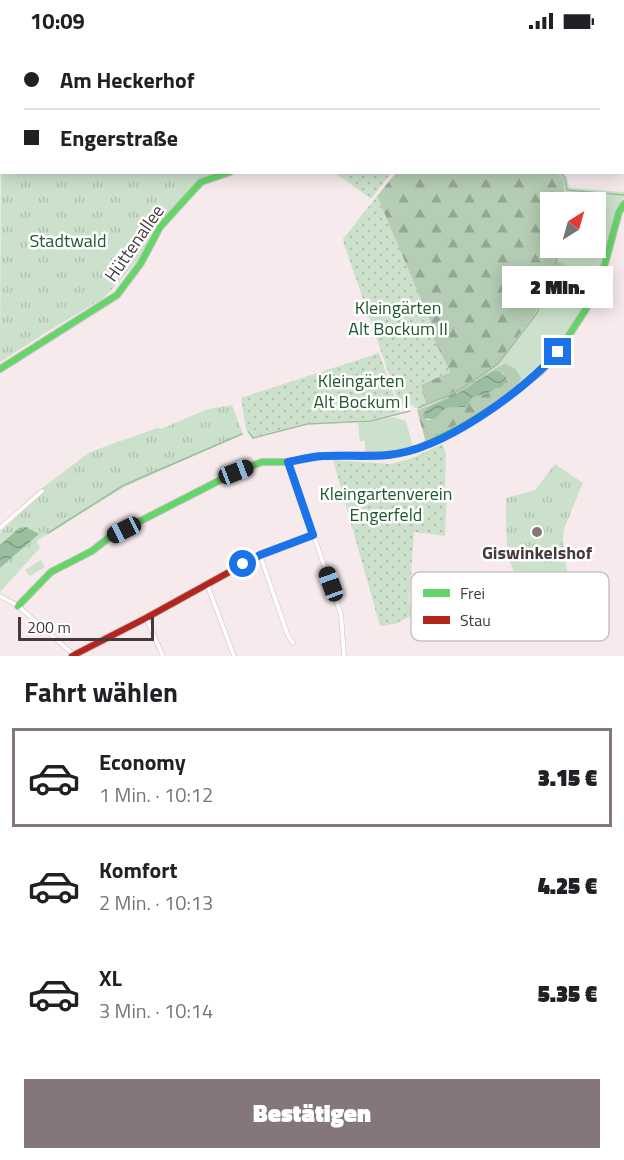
<!DOCTYPE html>
<html lang="de">
<head>
<meta charset="utf-8">
<style>
	body { margin:0; font-family:"Titillium Web",sans-serif; background:#f6f6f6; color:#202124; height:100vh; display:flex; flex-direction:column; font-size:22px; white-space:nowrap }
	* { box-sizing:border-box; margin:0 }
	p { font-size:20px; color:#757577 }
	.icon { flex:none; width:33px; height:33px; fill:none; stroke:currentColor; stroke-width:2; stroke-linecap:round; stroke-linejoin:round }
	.map { position:relative; height:614px; overflow:hidden }
	.side { display:flex; flex-direction:column; background:#fff; flex:1 }
	.side>* { flex:none }
	.banner { position:absolute; left:0px; top:0px; width:624px; height:132px; box-shadow:0 3px 15px #0003; display:grid; align-content:center; height:132px; padding:0 24px; background:#fff }
	.needle { width:39px; rotate:37deg }
	.buttons { position:absolute; left:540px; top:150px; display:grid; gap:12px }
	.buttons a { display:grid; place-items:center; width:66px; height:66px; border-radius:0px; background:#fff; box-shadow:0 3px 15px #0003; font-size:30px }
	.scale { position:absolute; left:18px; bottom:15px; width:136px; box-sizing:border-box; padding-left:6px; border:3px solid #46383b; border-top:0; font-size:16px; line-height:21px; white-space:nowrap; color:#46383b; -webkit-text-stroke:4px #fff; paint-order:stroke }
	.end { position:absolute; width:27px; height:27px; margin:-14px; border:8px solid #1a73e8; background:#fff; box-shadow:0 0 0 3px #fff }
	.from { border-radius:50% }
	.bubble { position:absolute; height:42px; border-radius:0px; background:#fff; box-shadow:0 3px 15px #0003; font-size:20px; font-weight:800; line-height:42px; text-align:center }
	.car { position:absolute; width:18px; height:36px; margin:-18px -9px; border-radius:8px; box-shadow:0 0 4px 2px #0007; background:linear-gradient(#222 24%,#8ab4d8 0 40%,#222 0 76%,#8ab4d8 0 86%,#222 0) }
	.banner b { display:flex; align-items:center; gap:21px; height:57px; font-size:22px }
	.banner b+b { border-top:2px solid #e0e0e0 }
	.banner i { width:15px; height:15px; background:#202124 }
	ul { padding:0; list-style:none }
	li { display:flex; align-items:center; gap:18px; height:99px; margin:0 12px 9px; padding:0 12px; border:3px solid transparent; border-radius:0px }
	li div { flex:1 }
	li b { display:block; font-size:22px }
	li em { font-style:normal; font-weight:800 }
	li.selected { border-color:#847679 }
	li>.icon { width:54px; height:54px; stroke-width:1.5 }
	h2 { padding:0 24px; font-size:27px; line-height:72px }
	.button { display:flex; gap:12px; margin-top:auto; padding:12px 24px }
	.button a { flex:1; height:69px; border-radius:0px; background:#847679; color:#fff; font-size:24px; font-weight:800; line-height:69px; text-align:center }
	.status { display:flex; justify-content:space-between; align-items:center; height:42px; padding:0 30px; background:#fff; direction:ltr }
	.status svg { height:16px; fill:currentColor }
	.map>svg:first-child { display:block }
</style>
</head>
<body>
<div class="status"><b>10:09</b><svg viewBox="0 0 49 12"><path d="M0 12V9h3v3zM5 12V6h3v6zM10 12V3h3v9zM15 12V0h3v12zM26 1h20v11H26zM47 4h2v5h-2z"/></svg></div>
<div class="map">
<svg width="624" height="614" viewBox="0 0 624 614">
	<defs>
		<pattern id="forest-firs" width="22" height="20" patternUnits="userSpaceOnUse" patternTransform="scale(1.5)"><rect width="22" height="20" fill="#b4cdb4"/><path d="M5 1l3.5 6h-7zM16 11l3.5 6h-7z" fill="#94a794"/></pattern>
		<pattern id="park-tufts" width="24" height="20" patternUnits="userSpaceOnUse" patternTransform="scale(1.5)"><rect width="24" height="20" fill="#cce1cb"/><path d="M3 7l-1-3M5 7V3M7 7l1-3M15 17l-1-3M17 17v-4M19 17l1-3" fill="none" stroke="#b1c2af"/></pattern>
		<pattern id="garden-dots" width="8" height="8" patternUnits="userSpaceOnUse" patternTransform="scale(1.5)"><rect width="8" height="8" fill="#cce1cb"/><path d="M2 2h.1M6 6h.1" fill="none" stroke="#b1c2af" stroke-width="1.8" stroke-linecap="round"/></pattern>
		<pattern id="water-waves" width="16" height="10" patternUnits="userSpaceOnUse" patternTransform="scale(1.5)"><rect width="16" height="10" fill="#9bbe9e"/><path d="M0 5q4-4 8 0t8 0" fill="none" stroke="#809b82"/></pattern>
	</defs>
	<rect width="100%" height="100%" fill="#f7eaec"/>
	<!-- grass -->
	<path fill="#cce1cb" d="M0,0h40l-38,2 -2,125z
		M340,0h97l2,1 -100,1z
		M557,131h6l4,4 2,11 55,4v5l-7,14 -19,68 -13,30 -30,45 -14,15 -22,16 -3,-16 -11,-6 -6,3 -3,-1 38,-50 15,-35 24,1 3,-2 19,4 1,-4 -39,-18 2,-13h37v-46h-32v-23z
		M393,375l13,4 7,26 -25,6 -23,1v-13h-5l-2,-18z
		M41,518l4,7 -15,9 -5,-6z"/>
	<!-- forest -->
	<path fill="url(#forest-firs)" fill-rule="evenodd" d="M396,131h161l7,6v23h-14v46h9l-2,13 39,18 -1,5 -18,-4 -3,1h-25l-15,34 -38,50 -46,29 -24,10 -6,-19 30,-13 -21,-42 3,-4 -55,-130z
		M505,321l11,6 5,9c-5,19 -76,56 -95,65l-9,-33c33,-11 58,-32 88,-47zM495,328l9,4 -13,18 -18,5 -8,10 -19,1 -12,12h-8l2,-13 24,-10z"/>
	<!-- park -->
	<path fill="url(#park-tufts)" d="M40,0h286l-286,1z
		M1,122l1,8 220,1 -22,6 -44,49 -15,29 -37,41 -54,32 -50,32z
		M232,363l11,29 -119,53 -87,54 3,7 -40,44v-24l15,-13 4,-27 -19,17v-12l43,-42 -2,-2 49,-37 67,-24 4,1 47,-20z
		M555,422l28,19 -19,46 -1,10 4,34 -2,2 -47,1c-15,-13 -11,-59 -12,-78l29,-8z"/>
	<!-- garden -->
	<path fill="url(#garden-dots)" d="M335,131h56l-20,26z
		M377,154l55,130 -3,4 21,42 -29,13 5,19 -11,4 -3,-4 -12,2 -56,-162 -1,-5z
		M379,311l21,59 -30,8 -63,3 -54,14 -3,-6 -4,-2 -5,-31z
		M442,402l4,9 -1,37h2l-2,46 -31,-4 -5,70 4,13 -18,9 -15,2 -47,-166 57,4 20,-5z"/>
	<!-- water -->
	<path fill="url(#water-waves)" d="M495,328l5,2 6,5v5l-5,6h-6l-4,4 -18,5 -7,10 -20,1 -12,12 -10,-2 -1,-4 5,-7 24,-10z
		M26,485l13,7 -39,34v-23l19,-17z"/>
	<g fill="none" stroke-linecap="round" stroke-linejoin="round">
		<!-- stream -->
		<path stroke="#9bbe9e" stroke-width="1.5" d="M552,0l1,2
			M560,130l5,6 2,12 57,5
			M566,160l1,-5
			M418,366l34,-14 45,-29 40,-52 24,-65
			M248,389l5,7 54,-14 63,-3 40,-10
			M48,491l76,-48 118,-51"/>
		<defs>
			<path id="street" d="M328,2l1,-2
				M288,420l53,152 3,42
				M0,486l42,-37
				M260,513l28,81 5,7
				M207,542l27,72
				M0,554l18,10 56,49
				M146,576l17,38"/>
			<path id="fast" d="M0,327l117,-74 24,-32 19,-36 41,-45 29,-10
				M18,564l33,-34 41,-21 19,-15 125,-64 26,-10h26l33,-6 68,-1 28,-6 38,-19 42,-25 44,-34 17,-19 28,-43 14,-27 19,-70 5,-8"/>
			<path id="jam" d="M72,614l74,-38 114,-63 53,-20"/>
		</defs>
		<!-- street casing -->
		<use href="#street" stroke="#cabdbf" stroke-width="5"/>
		<!-- fast casing -->
		<use href="#fast" stroke="#cabdbf" stroke-width="8"/>
		<!-- jam casing -->
		<use href="#jam" stroke="#cabdbf" stroke-width="8"/>
		<!-- street -->
		<use href="#street" stroke="#fefcfc" stroke-width="4"/>
		<!-- fast -->
		<use href="#fast" stroke="#63d668" stroke-width="6"/>
		<!-- jam -->
		<use href="#jam" stroke="#b3261e" stroke-width="6"/>
	</g>
	<g fill="none" stroke-linecap="round" stroke-linejoin="round">
		<!-- route -->
		<path stroke="#1a73e8" stroke-width="8" d="M243,522l17,-9 53,-20 -25,-73c11,-2 24,-6 36,-6 21,-1 43,1 64,-1 55,-5 133,-62 170,-103"/>
	</g>
	<!-- markers -->
	<circle fill="#847679" stroke="#fff" stroke-width="2" cx="537" cy="490" r="6"/>
	<g text-anchor="middle" dominant-baseline="central" stroke-width="5" stroke-linejoin="round" paint-order="stroke">
		<!-- park labels -->
		<g font-size="18" fill="#1d592c" stroke="#fff">
			<text x="68" y="198">Stadtwald</text>
			<text x="398" y="265">Kleingärten<tspan x="398" dy="21">Alt Bockum II</tspan></text>
			<text x="361" y="338">Kleingärten<tspan x="361" dy="21">Alt Bockum I</tspan></text>
			<text x="386" y="451">Kleingartenverein<tspan x="386" dy="21">Engerfeld</tspan></text>
		</g>
		<!-- street labels -->
		<g font-size="18" fill="#46383b" stroke="#fff">
			<text transform="translate(134 201) rotate(-55)">Hüttenallee</text>
		</g>
		<!-- poi labels -->
		<g font-size="18" font-weight="bold" fill="#46383b" stroke="#fff">
			<text x="537" y="510">Giswinkelshof</text>
		</g>
	</g>
	<!-- legend -->
	<rect x="411" y="530" width="198" height="69" rx="9" fill="#fff" stroke="#c8c3c4" stroke-width="1.5"/>
	<rect x="423" y="547" width="27" height="8" fill="#63d668"/>
	<rect x="423" y="574" width="27" height="8" fill="#b3261e"/>
	<g font-size="16" fill="#46383b">
		<text x="460" y="557">Frei</text>
		<text x="460" y="584">Stau</text>
	</g>
</svg>
<div class="buttons">
<a><svg class="needle" viewBox="-14 -14 28 28"><path d="M0-13l5 13h-10z" fill="#e53935"/><path d="M0 13l5-13h-10z" fill="#757577"/></svg></a>
</div>
<div class="scale">200 m</div>
<i class="end from" style="left:243px;top:522px"></i>
<i class="end" style="left:558px;top:310px"></i>
<div class="bubble" style="left:502px;top:224px;width:111px">2 Min.</div>
<i class="car" style="left:236px;top:430px;rotate:69deg"></i>
<i class="car" style="left:124px;top:488px;rotate:243deg"></i>
<i class="car" style="left:331px;top:542px;rotate:340deg"></i>
<div class="banner">
<b><i class="from"></i>Am Heckerhof</b>
<b><i></i>Engerstraße</b>
</div>
</div>
<section class="side">
<h2>Fahrt wählen</h2>
<ul>
<li class="selected"><svg class="icon" aria-label="car" viewBox="0 0 24 24"><path d="M5 17H2v-5l4-1 3-4h7l3 4 3 1v5h-3M9 17h6M6 11h13"/><circle cx="7" cy="17" r="2"/><circle cx="17" cy="17" r="2"/></svg><div><b>Economy</b><p>1 Min. · 10:12</p></div><em>3.15 €</em></li>
<li><svg class="icon" aria-label="car" viewBox="0 0 24 24"><path d="M5 17H2v-5l4-1 3-4h7l3 4 3 1v5h-3M9 17h6M6 11h13"/><circle cx="7" cy="17" r="2"/><circle cx="17" cy="17" r="2"/></svg><div><b>Komfort</b><p>2 Min. · 10:13</p></div><em>4.25 €</em></li>
<li><svg class="icon" aria-label="car" viewBox="0 0 24 24"><path d="M5 17H2v-5l4-1 3-4h7l3 4 3 1v5h-3M9 17h6M6 11h13"/><circle cx="7" cy="17" r="2"/><circle cx="17" cy="17" r="2"/></svg><div><b>XL</b><p>3 Min. · 10:14</p></div><em>5.35 €</em></li>
</ul>
<div class="button"><a>Bestätigen</a></div>
</section>
</body>
</html>
